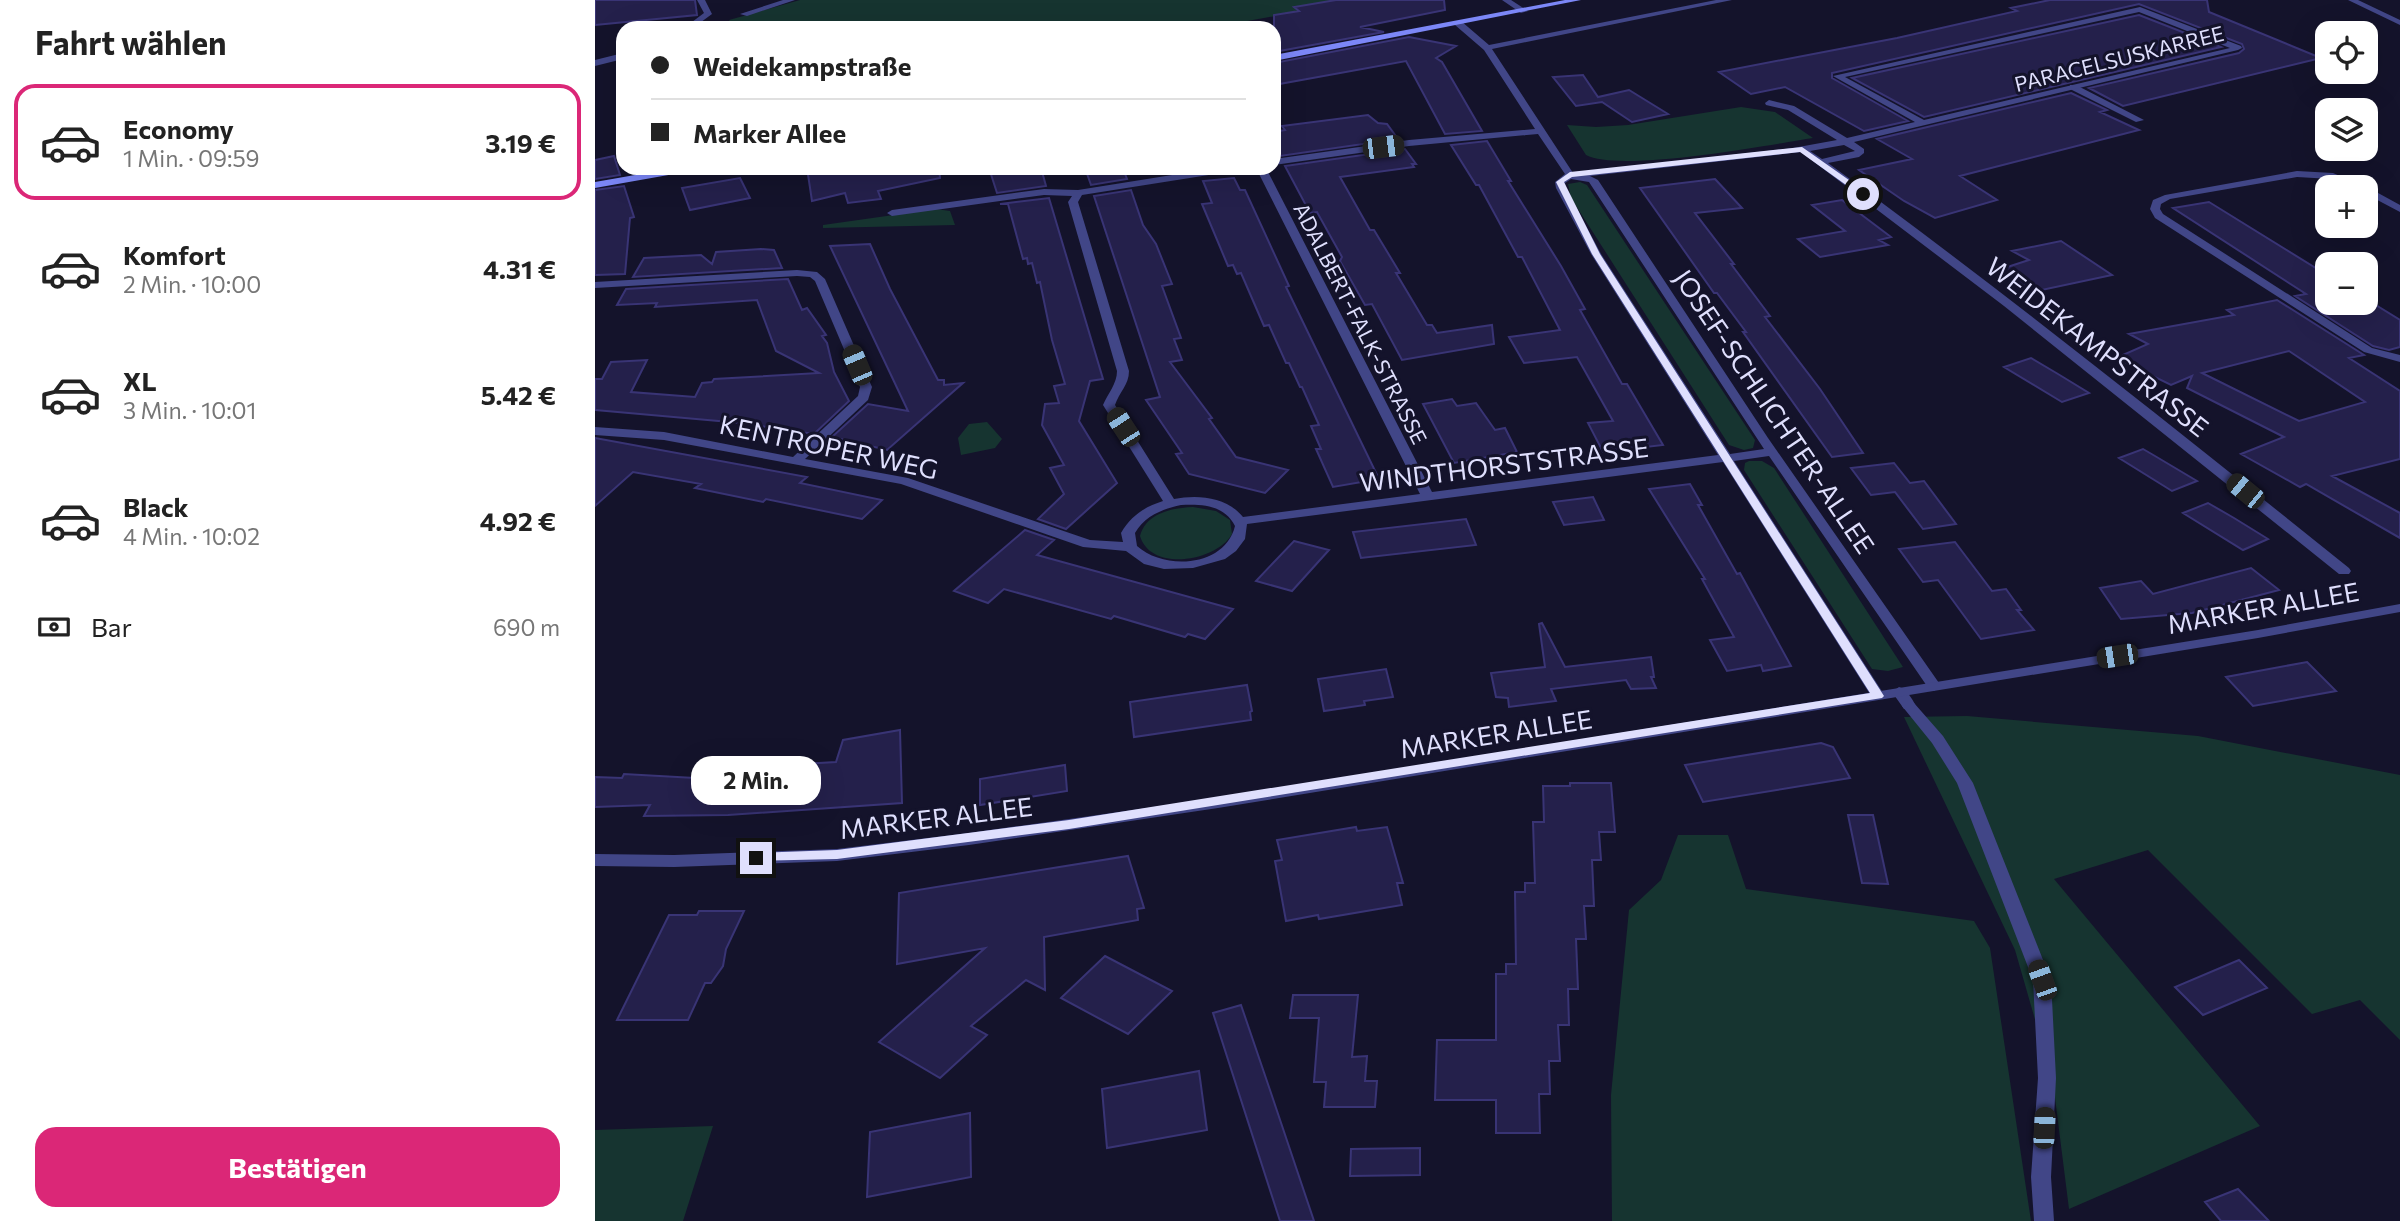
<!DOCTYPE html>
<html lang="de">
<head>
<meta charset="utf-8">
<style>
	body { margin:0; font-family:Commissioner,sans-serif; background:#f2f2f2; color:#222; height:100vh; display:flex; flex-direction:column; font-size:26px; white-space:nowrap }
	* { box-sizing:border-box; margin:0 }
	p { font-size:23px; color:#767676 }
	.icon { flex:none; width:38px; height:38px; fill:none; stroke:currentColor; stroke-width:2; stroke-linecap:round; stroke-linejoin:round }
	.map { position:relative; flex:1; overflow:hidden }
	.sheet { display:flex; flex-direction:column; background:#fff; width:595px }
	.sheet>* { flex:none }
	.hud { position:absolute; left:21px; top:21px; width:665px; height:154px; border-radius:21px; box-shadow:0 7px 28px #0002; display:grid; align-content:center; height:154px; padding:0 35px; background:#fff }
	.controls { position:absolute; left:1720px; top:21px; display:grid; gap:14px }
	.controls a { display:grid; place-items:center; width:63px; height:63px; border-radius:14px; background:#fff; box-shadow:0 7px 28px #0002; font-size:35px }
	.end { position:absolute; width:32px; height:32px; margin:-16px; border:9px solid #dfdffd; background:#111; box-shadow:0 0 0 4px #111 }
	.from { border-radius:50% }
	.bubble { position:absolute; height:49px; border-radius:21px; background:#fff; box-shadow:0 7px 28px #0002; font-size:23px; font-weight:700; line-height:49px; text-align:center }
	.car { position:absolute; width:21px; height:42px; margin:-21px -10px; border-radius:9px; box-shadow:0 0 5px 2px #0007; background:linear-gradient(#222 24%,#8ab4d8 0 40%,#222 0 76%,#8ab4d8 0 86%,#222 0) }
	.hud b { display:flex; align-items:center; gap:24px; height:66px; font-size:26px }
	.hud b+b { border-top:2px solid #e0e0e0 }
	.hud i { width:18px; height:18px; background:#222 }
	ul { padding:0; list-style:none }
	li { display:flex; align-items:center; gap:21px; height:116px; margin:0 14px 10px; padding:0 21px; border:4px solid transparent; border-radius:21px }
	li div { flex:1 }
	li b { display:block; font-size:26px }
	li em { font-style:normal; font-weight:700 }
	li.current { border-color:#db2777 }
	li>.icon { width:63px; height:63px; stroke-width:1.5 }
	h2 { padding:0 35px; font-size:32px; line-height:84px }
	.pay { display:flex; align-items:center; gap:18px; height:77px; padding:0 35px; font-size:26px }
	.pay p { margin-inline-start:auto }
	.action { display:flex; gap:14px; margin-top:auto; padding:14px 35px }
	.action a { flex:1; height:80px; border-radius:21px; background:#db2777; color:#fff; font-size:28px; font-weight:700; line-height:80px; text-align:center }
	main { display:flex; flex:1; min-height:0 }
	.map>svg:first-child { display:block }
</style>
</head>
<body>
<main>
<section class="sheet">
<h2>Fahrt wählen</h2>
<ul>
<li class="current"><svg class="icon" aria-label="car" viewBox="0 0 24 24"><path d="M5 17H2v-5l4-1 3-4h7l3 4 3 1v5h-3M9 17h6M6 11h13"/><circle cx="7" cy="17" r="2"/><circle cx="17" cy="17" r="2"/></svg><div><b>Economy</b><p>1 Min. · 09:59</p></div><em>3.19 €</em></li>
<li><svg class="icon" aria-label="car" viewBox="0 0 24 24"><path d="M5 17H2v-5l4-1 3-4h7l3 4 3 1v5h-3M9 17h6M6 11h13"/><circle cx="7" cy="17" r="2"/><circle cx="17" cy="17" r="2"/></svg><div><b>Komfort</b><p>2 Min. · 10:00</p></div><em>4.31 €</em></li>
<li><svg class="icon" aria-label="car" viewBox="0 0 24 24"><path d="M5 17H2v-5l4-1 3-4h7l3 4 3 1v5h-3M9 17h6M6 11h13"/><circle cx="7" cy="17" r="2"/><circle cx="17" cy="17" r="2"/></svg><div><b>XL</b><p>3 Min. · 10:01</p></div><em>5.42 €</em></li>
<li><svg class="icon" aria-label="car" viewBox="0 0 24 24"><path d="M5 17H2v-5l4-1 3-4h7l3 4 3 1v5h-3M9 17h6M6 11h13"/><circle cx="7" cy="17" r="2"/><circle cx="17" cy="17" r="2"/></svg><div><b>Black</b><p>4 Min. · 10:02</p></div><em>4.92 €</em></li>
</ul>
<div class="pay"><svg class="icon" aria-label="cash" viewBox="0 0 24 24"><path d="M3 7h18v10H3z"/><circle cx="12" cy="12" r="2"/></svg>Bar<p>690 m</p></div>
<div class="action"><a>Bestätigen</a></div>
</section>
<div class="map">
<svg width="1805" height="1221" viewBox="0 0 1805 1221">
	<rect width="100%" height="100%" fill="#14132b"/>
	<!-- green -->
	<path fill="#163430" d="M205,0h563l-154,28h-475l-5,-8z
		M1146,107l34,5 38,26c-45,7 -193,35 -227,17l-19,-30 29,2 32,-2z
		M985,182l7,3 168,255 -2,8 -9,2 -15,-5 -158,-247 -3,-14z
		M341,209l14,2 5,14 -132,3v-3z
		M392,422l15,17 -7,9 -34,7 -3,-17 11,-14z
		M1154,461h13l12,7 129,199 -15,4 -16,-2 -128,-199 1,-7z
		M598,507l23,4 14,9 2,14c-15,27 -81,39 -92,2 6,-23 32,-28 53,-29z
		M1372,716l231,20 202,39v265l-40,-40 -48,14 -164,-164 -94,29 206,247 -191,83 -16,-127 -38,-132 -111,-233z
		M1083,835h50l18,54 228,32 16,27 41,273h-419l-1,-126 18,-185 32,-30z
		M118,1126l-30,95h-88v-91z"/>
	<!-- building -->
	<path fill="#24204b" stroke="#393475" stroke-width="2" fill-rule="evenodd" d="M0,0h100l2,15 -102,10z
		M741,0h108l1,10 -85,17 24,5 -110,20v-37l25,-4 -5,-4z
		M1455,0h157l2,12 112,46 -198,48 -34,-18 150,-35 5,-4 -2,-5 -103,-40 -307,69v5l76,43 -44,10 -79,-44 -34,7 -32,-22 178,-34 120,-27 -6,-3z
		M1544,15l82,32 -297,70 -72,-39z
		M814,37l47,9 -20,12 6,4 40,69 -37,3 -39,-73 -132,24v-22z
		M988,75l15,22 31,-7 39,24 -36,8 -30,-20 -26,4 -23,-29z
		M1476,93l36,17 -7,2 39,18 -179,46 37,24 -62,18 -31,-17 -45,-31 53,-11 -35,-20z
		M773,115l10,8 9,1 11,15 -118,17 -6,-11v-13l11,-2 -3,-4z
		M892,141l24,40h-3l53,85 24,43 -5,1 42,74h5l36,61 -60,7 -15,-29 25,-2 -36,-64 -53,6 -15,-26 51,-7 -38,-73h-4l-39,-72h-3l-25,-40z
		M810,149l11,15h-4l2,3 -74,10 30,53h4l26,43h-4l31,52h5l5,8 55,-8 2,19 -92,16 -30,-56 -7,1 -25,-44 2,-4 -25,-45 -7,1 -25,-47z
		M19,156l6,19 -25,4v-19z
		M212,168h132l1,10 -62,13 3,8 -33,4 -3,-10 -33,8z
		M394,168h52l5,18 -49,7z
		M490,168h20l3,5 16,-2 3,8 -36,6z
		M145,178l10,20 -60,12 -8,-22z
		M639,178l6,12h5l44,96 -3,1 93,192 -46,8 -17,-38h5l-10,-23 8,-1 -17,-38h-2l-11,-24h-3l-17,-38 -5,1 -23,-53 -4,1 -4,-9 -5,1 -26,-62 10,-1 -9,-22z
		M1120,179l27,29 -47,5 39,51h-3l39,52 -5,1 55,72 43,64 -31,4 -89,-125h3l-29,-39h-3l-74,-105z
		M29,186l10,31 -4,1 -5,56 -30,1v-85z
		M536,190l12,35 13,19 16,40 -10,2 19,52 -7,1 8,21 -12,2 42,56 -3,1 27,38 52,13 -23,23 -76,-19 -13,-20 6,-1 -36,-53 14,-3 -66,-201z
		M454,198l54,181 -13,2 -11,40 38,62 -51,46 -28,-10 26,-25 -14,-26 14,-3 -22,-40 3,-21 14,-1 -5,-17 11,-2 -13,-44 -12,-58 -3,1 -5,-20 -4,1 -1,-6 -4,1 -15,-55h-8z
		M1247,200l49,37 -12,3 9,5 -68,12 -22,-18 47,-8 -33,-26z
		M1614,202l118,73v28h39v-4l34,21v27l-11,3 -16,-4 -78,-50 11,-2 -133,-86z
		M1466,241l51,34 -75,16 -39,-21 31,-10 -17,-9z
		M275,244l20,45 48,91h6v5l19,-2 -76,67 -55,-13 36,-33 40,7 -78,-165z
		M166,249l13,1 8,18 -149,9 11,-19 57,-3 11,9 4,-12z
		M193,279l14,31 5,-2 19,27 -4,1 5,7 7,29 15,29 -35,33 -73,-11 -146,-13v-31h7l9,-17 36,-2 -16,32 64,5 7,-14 10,-1 2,-3 105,-6 -43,-22 -19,-51 -102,7 2,-4 -40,2 9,-16z
		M1682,300l87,55 -15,3 51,33v68l-68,17 68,37v25l-94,-54 -6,3 -59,-33 43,-17 -97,-49 5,-12 -21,9 -55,-27 32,-14 -19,-10 105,-19 -7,-5zM1694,351l76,51 -66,19 -97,-48z
		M1436,358l27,16 31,19 -27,9 -58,-35z
		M857,399l5,7 19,-3 19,27 10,-2 12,24 -63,11 -31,-59z
		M0,438l212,39 -7,6 82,17 -20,19 -96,-20 -3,3 -68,-14 6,-4 -68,-12 -38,34z
		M1548,449l12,7 42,25 -25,10 -53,-33z
		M1299,463l16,20 14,-2 32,43 -33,5 -28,-37 -24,3 -20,-27z
		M1095,484l12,21h-4l39,69 3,-1 51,93 -28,5 -2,-6 -34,6 -17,-31 24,-3 -32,-58h3l-56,-90z
		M998,497l11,23 -40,5 -11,-23z
		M1613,503l26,15 34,21 -25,11 -60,-37z
		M871,519l10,26 -115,13 -8,-26z
		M430,530l29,10 -17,15 196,54 -28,30 -17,-5 -3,3 -71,-21 -3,3 -107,-30 -16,14 -34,-12z
		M699,541l35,9 -37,41 -36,-10z
		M1360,542l37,49 14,-2 15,21h-4l17,20 -53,9 -43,-59 -15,2 -24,-33z
		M1656,568l28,22 -87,23 -71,6 -21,-31 41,-7 12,13z
		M947,623l23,44 86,-10 3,20h-3l5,11 -25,1 -5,-9 -75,9 5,12 -47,6 -1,-9 -12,-1 -5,-24 54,-6 -6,-43z
		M1712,662l29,29 -83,15 -27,-29z
		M791,669l7,28 -29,4 1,4 -41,6 -6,-32z
		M652,685l5,26 -2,1 1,8 -117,17 -4,-35z
		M305,730l2,73 -174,12 -84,1 6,-11 -55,2v-30l27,1 2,-4 71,4 20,-8 7,9 46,-4 1,-5 14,-1 1,-4 52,-3 7,-22z
		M1226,743l12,4 17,31 -147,24 -18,-37z
		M470,765l2,26 -87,14v-26z
		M975,783h41l4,49h-16l2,28h-9l2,46h-10l2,33h-10l2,50h-10l1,36h-11l2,36h-11l1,33h-11l1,39h-44v-33h-61l2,-60h59v-66h10v-10h10l-1,-72h10v-9h10l-2,-61h11l-1,-36h27z
		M1253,815h25l15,69 -26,-1z
		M761,827l1,4 30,-4 16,56h-6l5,22 -83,14 -1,-4 -32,6 -11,-60 7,-1 -5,-20z
		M533,856l16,52 -7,1 1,11 -94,17 1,53 -19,-10 -55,46 16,9 -47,43 -61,-36 106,-94 -88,16 2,-71z
		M104,911h45l-18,38 -3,17 -12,17h-6l-17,37h-71l52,-105h28z
		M510,956l67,35 -44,43 -67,-36z
		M1644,960l28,28 -64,27 -28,-28z
		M698,995h65l-6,62 15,-1 -2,25h12l-2,26h-51l2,-25h-12l5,-64h-29z
		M646,1005l30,88 43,128h-34l-67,-208z
		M604,1071l8,59 -100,18 -5,-59z
		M375,1113l1,64 -104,20 3,-65z
		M825,1148v27l-70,1 1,-27z
		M1643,1189l31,32h-48l-16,-19z"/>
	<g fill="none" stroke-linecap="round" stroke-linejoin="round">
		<!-- service -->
		<path fill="#414687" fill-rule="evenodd" d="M188,0h12l-48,16 -7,-2z
			M1475,85h6l68,35 -8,2 -66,-33z
			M1314,701l5,2 29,33 30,47 78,197 5,98 -5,99 3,44h-20l-3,-44 7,-99 -5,-98 -76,-197 -25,-40 -30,-37z"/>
		<!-- minor -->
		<path fill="#414687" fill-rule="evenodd" d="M102,0h8l7,14 -19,14h-9l20,-15z
			M907,0h9l17,11 -7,2z
			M1121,0h16l-240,49 81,124 220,-25 44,-8 -49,-30 -22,-5 -1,-2 4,-3 25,6 53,32 68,-16 -82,-46 307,-69 101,39 1,2 -4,2 -384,92 10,7v4l-5,4 -31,6c178,130 349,267 521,405l2,3 -2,3h-10l-335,-268 -203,-154 -211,24 8,4 170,258 171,245 2,3 -7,5 -5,-2 -160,-233 -35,5 151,235 -2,3h-10l-150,-237 -476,62 -2,15 -9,12 -11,8 -32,9 -29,1 -20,-5 -18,-13 -43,-4 -182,-63 -237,-44 -69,-5v-8l69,5 129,25 65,-61 2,-9 -45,-106 -5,-4 -13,-1 -202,12v-6l202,-12 20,2 8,7 47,108 -4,13 -63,59 103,19 182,62 33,2 -2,-9c10,-17 23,-26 42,-32l-60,-96c5,-12 14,-21 14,-34l-49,-169 4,-6 -28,-1 -152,21 -5,-3 5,-3 152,-21 34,1 138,-22h23l-5,3 -152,24 -4,7 51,169c0,14 -10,21 -14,34l59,94c24,-5 53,-2 69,18l177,-23 -164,-326h10l166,324 286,-37 -127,-201 -35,-66 -1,-6 10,-8 -27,-40 -129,12 -135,19v-6l135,-19 126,-11 -51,-79 -29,-25v-4h6l28,24zM1544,12l91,36 -306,72 -79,-43zM1249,145l11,6 -33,8 -12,-8zM976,179l18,3 175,267 -34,5 -129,-200 -35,-66 -1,-5zM586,505c22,-1 43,0 54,21 -10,41 -70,45 -98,20l-2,-13c10,-17 27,-24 46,-28z
			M1753,0h10l42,20v5z
			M28,53v6l-28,7v-6z
			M1702,171l36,2 32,14h-13l-21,-8 -34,-2 -127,22 -9,5 -1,5 3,5 209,134 28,7v7l-36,-10 -209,-134 -5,-9 3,-9 12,-5z
			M1770,187l4,1 31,17v7l-34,-18z
			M1304,687c8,2 13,12 17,19l-2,3h-10l-12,-17z"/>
		<!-- tertiary -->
		<path fill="#414687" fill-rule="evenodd" d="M1805,604v8l-142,26 -1040,170 -249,37 -132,16 -163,6 -79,-1v-12l79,1 163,-6 132,-16 249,-35 1040,-168z"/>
		<!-- secondary -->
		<path fill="#7c87f7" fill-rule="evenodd" d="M970,0h16l-307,61v-6z
			M80,168h21l-5,3 -96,17v-6z"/>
	</g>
	<!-- route -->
	<path fill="#dfdffd" d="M1207,147l64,45v3h-6l-60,-43 -228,25 -8,5 36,72 284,442 -2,2 -813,131 -232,30 -86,2 -2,-3 7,-5 81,-3 232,-30 801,-127 -278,-439 -36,-72 14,-10z"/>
	<g text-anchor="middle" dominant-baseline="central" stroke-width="6" stroke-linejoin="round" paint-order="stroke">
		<!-- far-street labels -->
		<g font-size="21" fill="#dfdffd" stroke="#14132b">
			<text transform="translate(1524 58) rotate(-14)">PARACELSUSKARREE</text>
			<text transform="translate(766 323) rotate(63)">ADALBERT-FALK-STRASSE</text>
		</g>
		<!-- street labels -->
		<g font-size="26" fill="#dfdffd" stroke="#14132b">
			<text transform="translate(1503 346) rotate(38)">WEIDEKAMPSTRASSE</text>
			<text transform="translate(1180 411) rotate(56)">JOSEF-SCHLICHTER-ALLEE</text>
			<text transform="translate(234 446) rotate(12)">KENTROPER WEG</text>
			<text transform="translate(909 464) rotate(-7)">WINDTHORSTSTRASSE</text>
			<text transform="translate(1668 607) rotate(-10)">MARKER ALLEE</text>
			<text transform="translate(901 733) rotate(-9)">MARKER ALLEE</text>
			<text transform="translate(341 817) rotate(-7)">MARKER ALLEE</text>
		</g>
	</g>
</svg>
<div class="controls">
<a><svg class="icon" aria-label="locate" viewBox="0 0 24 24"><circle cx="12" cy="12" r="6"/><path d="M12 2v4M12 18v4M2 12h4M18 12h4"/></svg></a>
<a><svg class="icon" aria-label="layers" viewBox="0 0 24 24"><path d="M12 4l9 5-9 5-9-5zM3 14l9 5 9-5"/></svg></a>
<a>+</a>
<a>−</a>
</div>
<i class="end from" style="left:1268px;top:194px"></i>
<i class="end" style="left:161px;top:858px"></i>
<div class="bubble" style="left:96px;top:756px;width:130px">2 Min.</div>
<i class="car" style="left:788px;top:147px;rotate:83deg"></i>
<i class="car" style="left:262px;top:365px;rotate:337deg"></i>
<i class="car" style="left:528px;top:427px;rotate:327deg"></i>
<i class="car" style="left:1650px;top:491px;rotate:309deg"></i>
<i class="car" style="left:1522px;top:656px;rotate:261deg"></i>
<i class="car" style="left:1447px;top:980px;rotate:340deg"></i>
<i class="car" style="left:1449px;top:1128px;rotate:3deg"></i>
<div class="hud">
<b><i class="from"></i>Weidekampstraße</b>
<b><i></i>Marker Allee</b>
</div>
</div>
</main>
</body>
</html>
